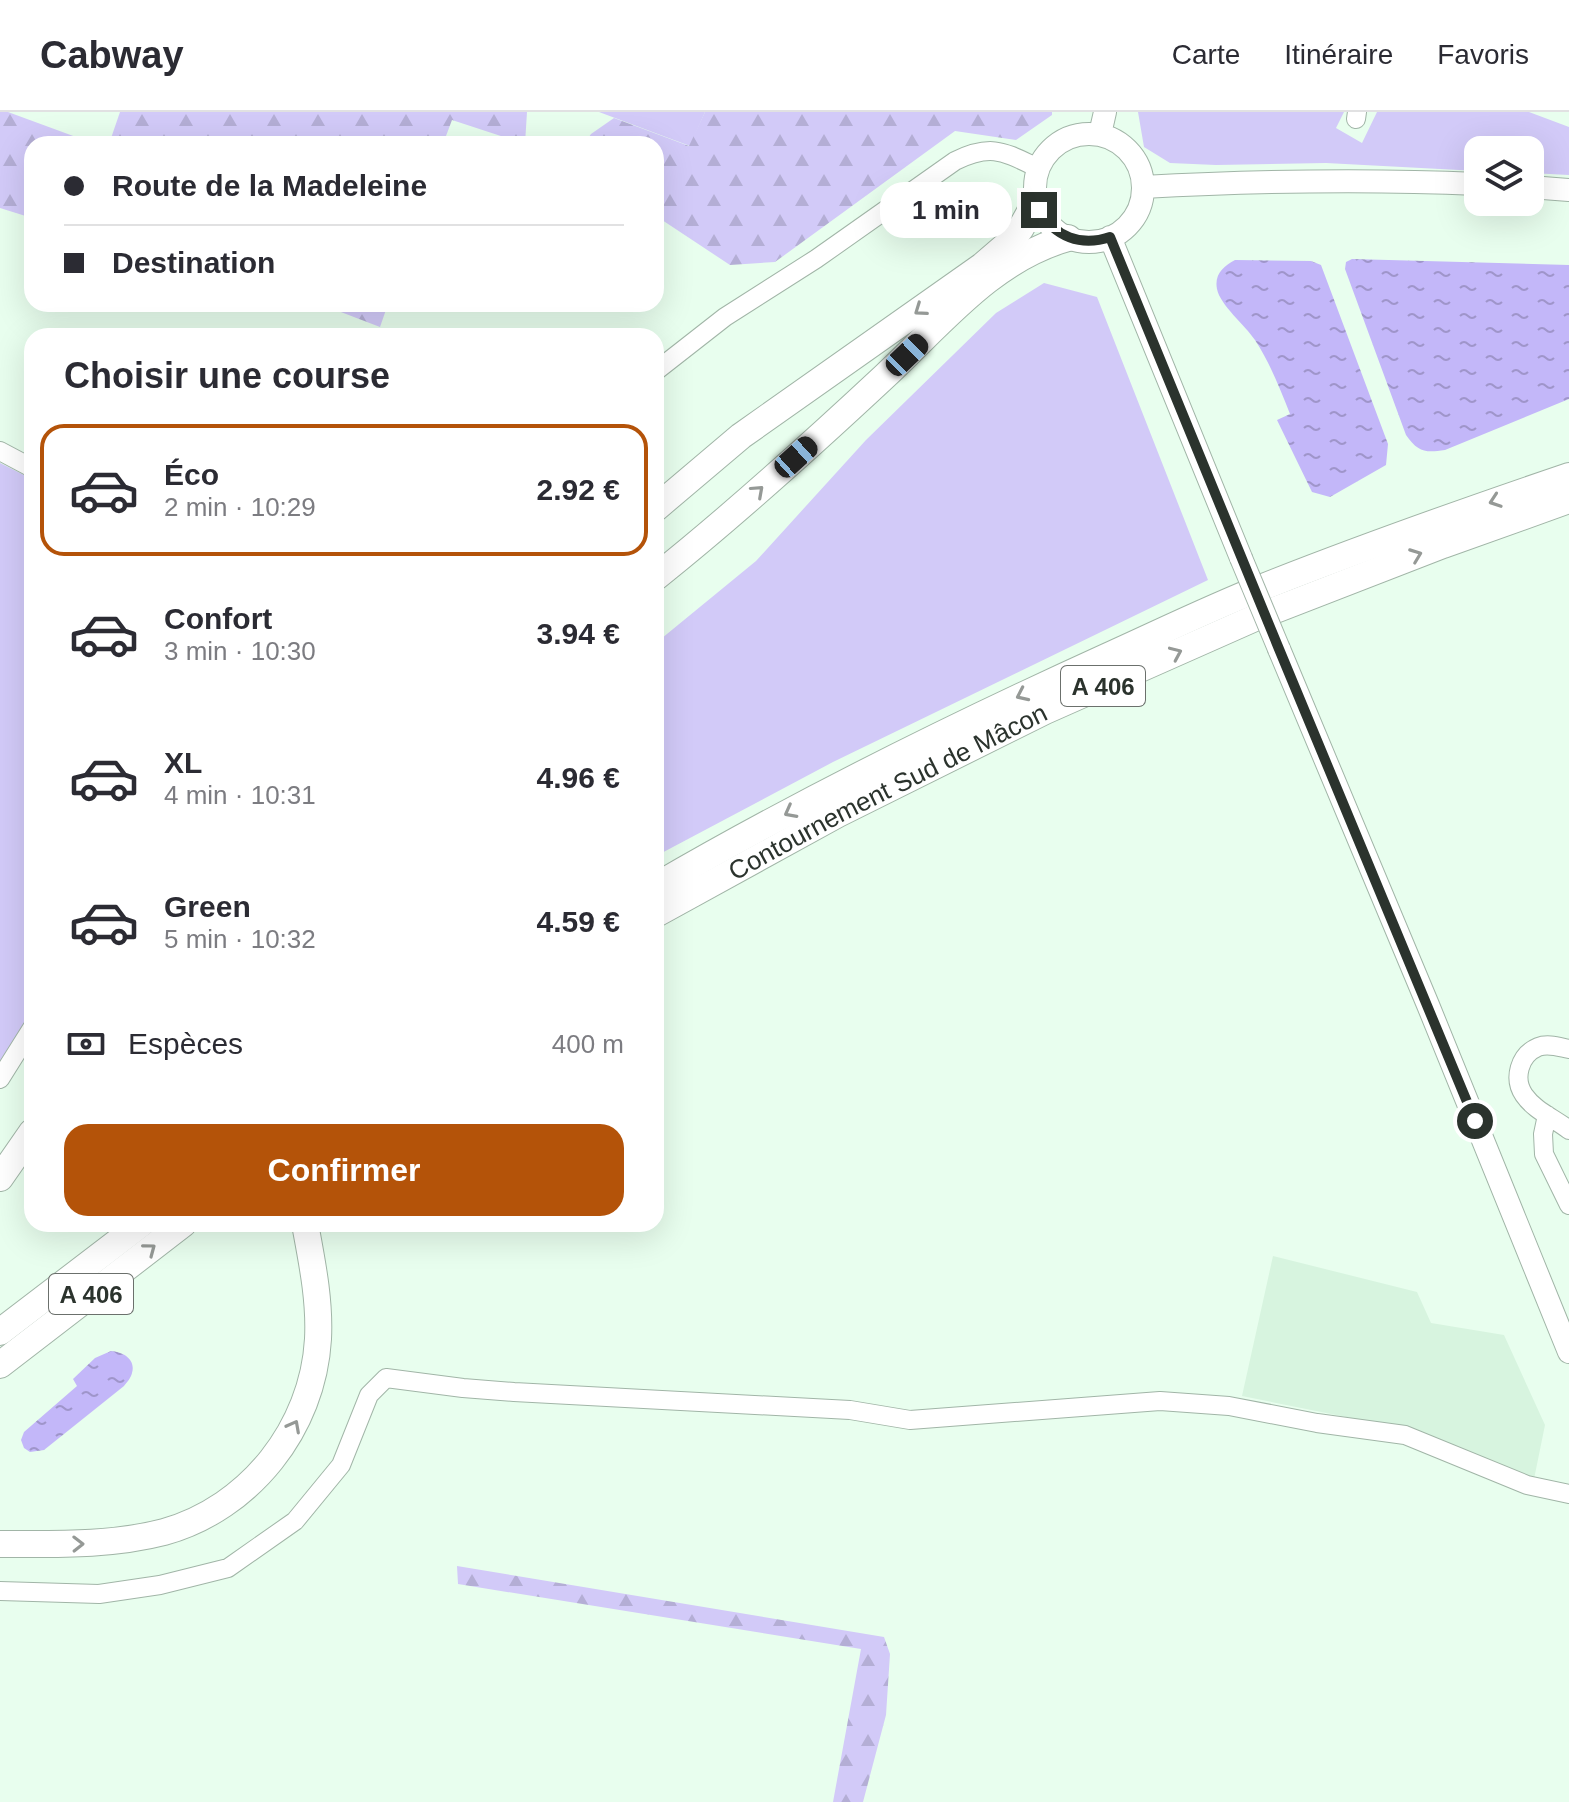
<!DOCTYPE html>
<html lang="fr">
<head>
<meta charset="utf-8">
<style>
	body { margin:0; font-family:Helvetica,sans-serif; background:#f2f2f3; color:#2b2b33; height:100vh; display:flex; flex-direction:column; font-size:30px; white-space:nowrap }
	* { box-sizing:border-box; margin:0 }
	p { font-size:26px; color:#7c7c81 }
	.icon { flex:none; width:44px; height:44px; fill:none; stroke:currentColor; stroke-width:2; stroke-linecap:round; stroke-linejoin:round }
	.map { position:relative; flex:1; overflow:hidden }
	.sheet { position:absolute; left:24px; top:216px; width:640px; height:904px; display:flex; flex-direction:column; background:#fff; border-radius:24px; box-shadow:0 8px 32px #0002 }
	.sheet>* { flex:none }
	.guide { position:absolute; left:24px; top:24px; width:640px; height:176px; border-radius:24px; box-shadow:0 8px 32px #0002; display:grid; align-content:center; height:176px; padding:0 40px; background:#fff }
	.tools { position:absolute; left:1464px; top:24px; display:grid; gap:16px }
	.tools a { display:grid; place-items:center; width:80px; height:80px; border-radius:16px; background:#fff; box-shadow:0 8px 32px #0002; font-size:40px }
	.end { position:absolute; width:36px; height:36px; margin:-18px; border:10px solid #2b332d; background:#fff; box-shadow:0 0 0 4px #fff }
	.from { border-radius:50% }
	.bubble { position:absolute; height:56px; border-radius:24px; background:#fff; box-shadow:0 8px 32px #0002; font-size:26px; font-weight:700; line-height:56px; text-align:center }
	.car { position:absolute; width:24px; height:48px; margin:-24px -12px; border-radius:10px; box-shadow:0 0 6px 2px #0007; background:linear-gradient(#222 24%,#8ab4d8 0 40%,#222 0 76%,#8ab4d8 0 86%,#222 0) }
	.guide b { display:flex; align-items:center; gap:28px; height:76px; font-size:30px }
	.guide b+b { border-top:2px solid #e1e1e2 }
	.guide i { width:20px; height:20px; background:#2b2b33 }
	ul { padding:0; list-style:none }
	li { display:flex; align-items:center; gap:24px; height:132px; margin:0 16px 12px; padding:0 24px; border:4px solid transparent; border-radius:24px }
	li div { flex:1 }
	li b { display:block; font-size:30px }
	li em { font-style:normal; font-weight:700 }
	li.current { border-color:#b45309 }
	li>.icon { width:72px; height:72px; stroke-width:1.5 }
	h2 { padding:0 40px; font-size:36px; line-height:96px }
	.pay { display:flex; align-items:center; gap:20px; height:88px; padding:0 40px; font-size:30px }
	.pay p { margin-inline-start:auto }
	.cta { display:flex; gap:16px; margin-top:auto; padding:16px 40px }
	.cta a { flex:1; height:92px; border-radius:24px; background:#b45309; color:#fff; font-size:32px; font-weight:700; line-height:92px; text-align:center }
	header { display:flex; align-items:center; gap:48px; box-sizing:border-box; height:112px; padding:0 40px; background:#fff; border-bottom:2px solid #e1e1e2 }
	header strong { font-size:38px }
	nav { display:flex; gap:44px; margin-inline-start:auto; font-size:28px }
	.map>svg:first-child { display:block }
</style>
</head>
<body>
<header>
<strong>Cabway</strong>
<nav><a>Carte</a><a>Itinéraire</a><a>Favoris</a></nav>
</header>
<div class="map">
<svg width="1569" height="1690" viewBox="0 0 1569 1690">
	<defs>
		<pattern id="forest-firs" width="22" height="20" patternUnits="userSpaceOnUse" patternTransform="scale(2)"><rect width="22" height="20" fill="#d2caf8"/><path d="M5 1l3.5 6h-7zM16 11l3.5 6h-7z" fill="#b4aed5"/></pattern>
		<pattern id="water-ripples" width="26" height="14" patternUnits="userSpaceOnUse" patternTransform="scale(2)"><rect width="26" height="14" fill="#c3b7f9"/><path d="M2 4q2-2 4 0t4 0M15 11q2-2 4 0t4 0" fill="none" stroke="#9f95ca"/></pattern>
	</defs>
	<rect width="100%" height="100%" fill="#e8feee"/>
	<!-- built -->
	<path fill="#d7f4df" d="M1273,1144l144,36 14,31 73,12 41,90 -12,59 -132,-56 -159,-32z"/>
	<!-- green -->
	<path fill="#d2caf8" d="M599,0h106l-15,34z
		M1138,0h206l-8,16 26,15 15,-31h152l40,15v48l-39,-2v-23h-52v21l-152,-8 -110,2 -46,-2 -26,-16z
		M1044,171l53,14 111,283 -375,182 -177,94v-213l100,-82 110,-121 130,-127z
		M0,351l32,16v537l-32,49z"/>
	<!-- forest -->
	<path fill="url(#forest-firs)" d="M0,0h8l87,32h-63v74l-32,-10z
		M120,0h407l-2,32 -73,-24 -9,24h-334z
		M705,0h347v3l-36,25 -61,-9 -180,131 -45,3 -74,-49v-72h-72l7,-10 23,-16 75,28z
		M320,192h68l-8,23z
		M457,1454l427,71 6,17 -4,61 -23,87h-30l28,-153 -403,-65z"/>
	<!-- water -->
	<path fill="url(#water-ripples)" d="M1352,147l217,6v134l-124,51c-20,3 -27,2 -39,-15l-61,-166 1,-7z
		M1235,148l76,1 10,4 67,179 -2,21 -56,32 -18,-5 -35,-72 13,-6c-10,-25 -20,-51 -35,-74 -10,-15 -35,-35 -38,-51 -3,-15 7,-23 18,-29z
		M111,1239c12,1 25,8 21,22 -1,5 -5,9 -8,13l-80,64 -14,2 -6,-4 -3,-8 3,-8 53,-46 -4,-7 22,-21z"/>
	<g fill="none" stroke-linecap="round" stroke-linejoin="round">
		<defs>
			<path id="minor" d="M1356,7l1,-7
				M656,259l69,-54 91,-58 139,-98c37,-18 49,-9 83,7
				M0,339l32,17
				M1569,937c-10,-2 -21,-6 -31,-2 -19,8 -25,32 -14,48 11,16 30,23 45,35
				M0,967l32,-51
				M1547,1003l-4,19 1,20 25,51
				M0,1479l99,3 61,-9 68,-17 67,-47 46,-56 28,-70 17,-17 77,10 51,4 336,18 60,10 250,-19 69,5 88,17 88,12 122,50 42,9"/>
			<path id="major" d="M1035 76a54 54 0 1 1 108 0a54 54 0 1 1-108 0Z
				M1100,22l5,-22
				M1143,75c112,-6 223,-8 335,-3
				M1530,75l39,3
				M1110,125l131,321
				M1279,537l149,356 141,347"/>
			<g id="highway">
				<path d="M656,396l85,-72 241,-170 29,-25 10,-13 15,-27"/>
				<path d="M656,465c79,-63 155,-132 229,-201 56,-52 107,-117 183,-138"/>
				<path d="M656,774c146,-85 298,-160 452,-230 51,-23 102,-48 155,-69 101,-40 203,-76 306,-111"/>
				<path id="s1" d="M656,802l182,-100 207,-103 212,-94 186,-72 126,-45"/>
				<path d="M0,1066l32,-46"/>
				<path d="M0,1220l141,-108"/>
				<path d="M0,1253l183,-141"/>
				<path d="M0,1432c55,0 110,2 164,-12 86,-24 149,-104 154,-193 2,-39 -6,-77 -13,-115"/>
			</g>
		</defs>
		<!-- minor casing -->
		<use href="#minor" stroke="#a1b5a7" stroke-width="20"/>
		<!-- major casing -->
		<use href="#major" stroke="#a1b5a7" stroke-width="24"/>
		<!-- highway casing -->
		<use href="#highway" stroke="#a1b5a7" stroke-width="28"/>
		<!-- minor -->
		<use href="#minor" stroke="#fff" stroke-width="18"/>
		<!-- major -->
		<use href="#major" stroke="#fff" stroke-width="22"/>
		<!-- highway -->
		<use href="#highway" stroke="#fff" stroke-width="26"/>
		<defs>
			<path id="major-bridge" d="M1241,446l38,91"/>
		</defs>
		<!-- major-bridge casing -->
		<use href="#major-bridge" stroke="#a1b5a7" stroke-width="24" stroke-linecap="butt"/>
		<!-- major-bridge -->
		<use href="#major-bridge" stroke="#fff" stroke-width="22"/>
	</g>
	<!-- one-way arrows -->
	<defs><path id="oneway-chevron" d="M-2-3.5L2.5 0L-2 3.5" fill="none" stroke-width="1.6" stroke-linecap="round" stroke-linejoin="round" transform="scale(2)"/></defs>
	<g stroke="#959996">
		<use href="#oneway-chevron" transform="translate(920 198) rotate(145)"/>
		<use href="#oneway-chevron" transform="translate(758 379) rotate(-42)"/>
		<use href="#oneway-chevron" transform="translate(1495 389) rotate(161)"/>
		<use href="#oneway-chevron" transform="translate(1416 443) rotate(-21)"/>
		<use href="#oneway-chevron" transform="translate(1176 541) rotate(-24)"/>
		<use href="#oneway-chevron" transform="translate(1022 583) rotate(155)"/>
		<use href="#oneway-chevron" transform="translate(790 700) rotate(152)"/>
		<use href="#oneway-chevron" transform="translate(150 1137) rotate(-37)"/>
		<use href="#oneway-chevron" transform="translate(294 1314) rotate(-62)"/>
		<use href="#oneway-chevron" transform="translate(78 1432) rotate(-1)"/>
	</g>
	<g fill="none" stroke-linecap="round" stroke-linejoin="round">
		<!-- route -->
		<path stroke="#2b332d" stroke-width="10" d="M1039,98c16,27 42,37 71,27l169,412 196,472"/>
	</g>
	<g text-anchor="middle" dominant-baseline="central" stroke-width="6" stroke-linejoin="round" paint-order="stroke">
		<!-- shield labels -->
		<g fill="#fff" stroke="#6b706c" stroke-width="2">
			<rect x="1061" y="554" width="84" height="40" rx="6"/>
			<rect x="49" y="1162" width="84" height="40" rx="6"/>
		</g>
		<g font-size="24" font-weight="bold" fill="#2b332d">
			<text x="1103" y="574">A 406</text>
			<text x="91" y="1182">A 406</text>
		</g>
		<!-- street labels -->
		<g font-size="26" fill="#2b332d" stroke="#fff">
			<text stroke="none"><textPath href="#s1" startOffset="262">Contournement Sud de Mâcon</textPath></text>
		</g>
	</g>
</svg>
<div class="tools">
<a><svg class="icon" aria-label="layers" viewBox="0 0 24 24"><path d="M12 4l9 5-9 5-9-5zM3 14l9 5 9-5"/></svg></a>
</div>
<i class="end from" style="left:1475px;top:1009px"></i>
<i class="end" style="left:1039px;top:98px"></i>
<div class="bubble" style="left:880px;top:70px;width:132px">1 min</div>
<i class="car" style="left:907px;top:243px;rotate:46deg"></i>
<i class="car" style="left:796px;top:345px;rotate:48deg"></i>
<div class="guide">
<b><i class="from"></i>Route de la Madeleine</b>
<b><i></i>Destination</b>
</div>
<section class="sheet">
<h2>Choisir une course</h2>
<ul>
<li class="current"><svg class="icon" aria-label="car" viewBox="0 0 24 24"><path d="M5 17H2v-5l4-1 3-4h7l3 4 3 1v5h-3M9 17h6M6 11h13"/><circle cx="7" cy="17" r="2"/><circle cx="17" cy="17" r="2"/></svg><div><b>Éco</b><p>2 min · 10:29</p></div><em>2.92 €</em></li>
<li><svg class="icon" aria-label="car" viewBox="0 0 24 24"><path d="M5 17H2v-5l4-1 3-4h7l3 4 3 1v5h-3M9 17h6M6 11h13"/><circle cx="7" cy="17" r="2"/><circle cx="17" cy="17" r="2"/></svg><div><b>Confort</b><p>3 min · 10:30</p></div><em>3.94 €</em></li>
<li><svg class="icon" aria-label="car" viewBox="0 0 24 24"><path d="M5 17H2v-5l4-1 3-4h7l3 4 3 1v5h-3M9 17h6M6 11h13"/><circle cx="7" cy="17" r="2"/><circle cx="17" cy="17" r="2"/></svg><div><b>XL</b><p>4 min · 10:31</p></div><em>4.96 €</em></li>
<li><svg class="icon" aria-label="car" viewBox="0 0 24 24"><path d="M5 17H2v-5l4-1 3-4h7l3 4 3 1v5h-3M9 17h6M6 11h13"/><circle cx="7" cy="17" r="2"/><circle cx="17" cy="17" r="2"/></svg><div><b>Green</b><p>5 min · 10:32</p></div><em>4.59 €</em></li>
</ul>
<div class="pay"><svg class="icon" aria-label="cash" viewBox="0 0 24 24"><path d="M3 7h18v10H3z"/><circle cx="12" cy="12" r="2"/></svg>Espèces<p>400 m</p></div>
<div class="cta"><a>Confirmer</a></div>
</section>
</div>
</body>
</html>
